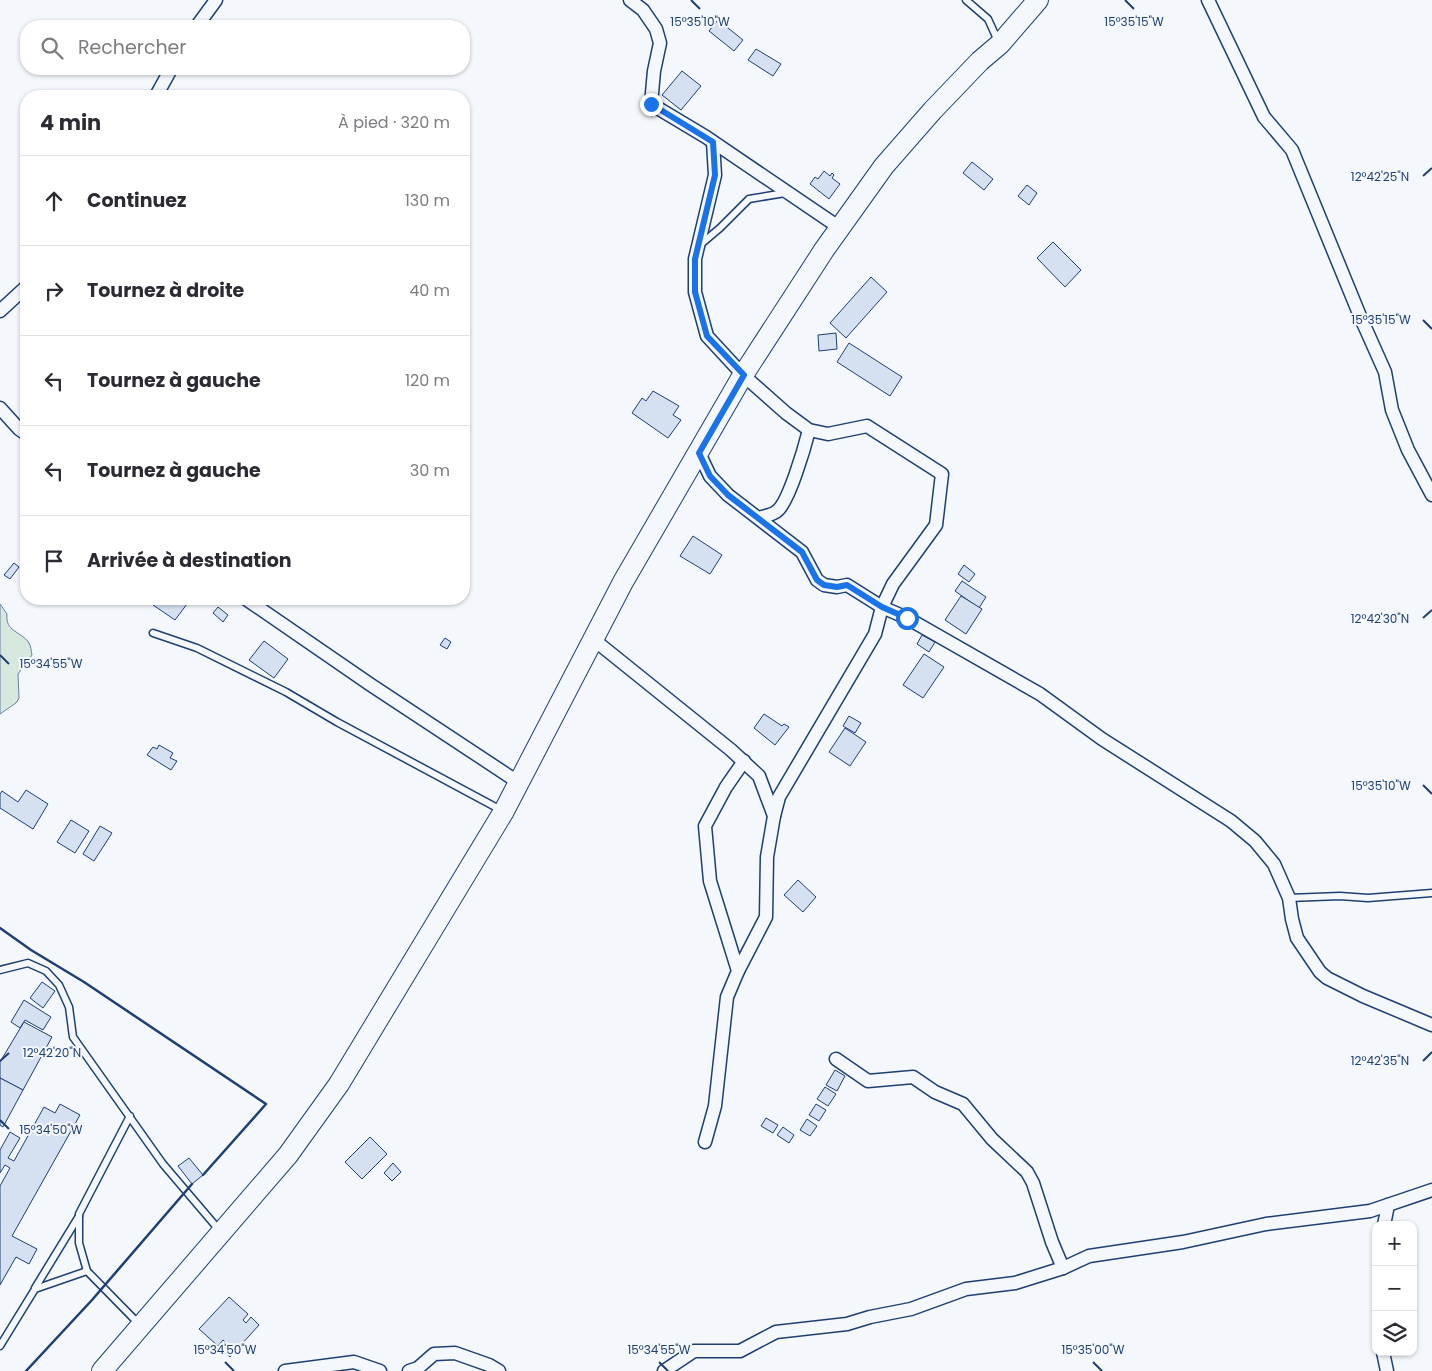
<!DOCTYPE html>
<html lang="fr">
<head>
<meta charset="utf-8">
<style>
	body { margin:0; font-family:Poppins,sans-serif; background:#f2f2f3; color:#2b2b33 }
	.controls { position:absolute; right:15px; bottom:15px; display:grid; overflow:hidden; border-radius:10px; box-shadow:0 1px 4px #0004 }
	.controls button { width:45px; height:45px; display:grid; place-items:center; padding:0; border:0; border-bottom:1px solid #e1e1e2; background:#fff; color:#2b2b33; font:25px sans-serif }
	.stop { position:absolute; width:15px; height:15px; margin:-11px; border:4px solid #1a73e8; border-radius:50%; background:#fff }
	.stop.end { background:#1a73e8; border-color:#fff; box-shadow:0 1px 5px #0008 }
	.list { margin:0; padding:0; list-style:none }
	h2 { display:flex; justify-content:space-between; align-items:center; height:65px; margin:0; padding:0 20px; font-size:21px }
	h2 small { font-size:16px; font-weight:400; color:#7c7c81 }
	.list li { display:grid; grid-template-columns:32px 1fr auto; gap:15px; align-items:center; box-sizing:border-box; height:90px; padding:0 20px; border-top:1px solid #e1e1e2 }
	.list b { display:block; font-size:19px; white-space:nowrap }
	.list em { font-size:16px; font-style:normal; color:#7c7c81 }
	.icon { flex:none; width:28px; height:28px; fill:none; stroke:currentColor; stroke-width:2; stroke-linecap:round; stroke-linejoin:round }
	.map { position:relative; flex:none; width:1432px; height:1371px; overflow:hidden }
	.search { position:absolute; background:#fff; box-shadow:0 1px 4px #0004; left:20px; top:20px; width:450px; height:55px; display:flex; align-items:center; gap:12px; box-sizing:border-box; padding:0 18px; border-radius:20px; color:#7c7c81; font-size:19px }
	.panel { position:absolute; background:#fff; box-shadow:0 1px 4px #0004; left:20px; top:90px; width:450px; height:515px; border-radius:20px }
	.map>svg:first-child { display:block }
</style>
</head>
<body>
<div class="map">
<svg width="1432" height="1371" viewBox="0 0 1432 1371">
	<rect width="100%" height="100%" fill="#f4f7fb"/>
	<path fill="#d7e8df" stroke="#687fa3" d="M0,604L7,614C5,632 21,631 29,643C31,646 31,651 32,655L18,674L19,698L16,703L0,714Z"/>
	<g fill="#d5e0f0" stroke="#1d3f73">
		<path d="M718,20L743,40L734,51L709,31Z"/>
		<path d="M756,49L781,64L773,76L748,60Z"/>
		<path d="M682,71L701,86L681,110L662,95Z"/>
		<path d="M972,162L993,179L984,190L963,173Z"/>
		<path d="M824,171L830,176L832,173L834,175L832,178L840,184L829,199L810,184L815,177L818,179Z"/>
		<path d="M1027,185L1037,193L1029,205L1018,196Z"/>
		<path d="M1053,242L1081,270L1065,287L1037,258Z"/>
		<path d="M871,277L887,292L846,338L830,323Z"/>
		<path d="M836,333L837,349L819,351L818,335Z"/>
		<path d="M849,343L902,377L890,396L837,362Z"/>
		<path d="M653,391L679,406L673,415L681,420L668,438L632,413L642,398L646,401Z"/>
		<path d="M693,536L722,555L710,574L680,556Z"/>
		<path d="M14,563L19,567L10,579L4,575Z"/>
		<path d="M964,565L975,574L969,582L958,574Z"/>
		<path d="M962,581L986,597L979,608L955,591Z"/>
		<path d="M961,596L982,609L966,634L945,620Z"/>
		<path d="M158,599H189L190,600L175,620L153,605Z"/>
		<path d="M218,607L228,615L223,622L213,613Z"/>
		<path d="M922,635L935,642L929,652L917,644Z"/>
		<path d="M445,638L451,642L447,649L440,645Z"/>
		<path d="M264,641L288,659L274,678L249,660Z"/>
		<path d="M924,654L944,667L923,698L903,685Z"/>
		<path d="M764,714L782,726L784,724L789,727L775,745L754,728Z"/>
		<path d="M849,716L861,723L855,733L843,726Z"/>
		<path d="M845,728L866,742L850,766L829,752Z"/>
		<path d="M159,745L173,753L170,758L177,761L171,770L147,755L153,747L157,749Z"/>
		<path d="M26,790L48,804L33,829L0,808V794L2,791L18,802Z"/>
		<path d="M71,820L89,831L75,853L57,842Z"/>
		<path d="M100,826L112,833L94,861L83,854Z"/>
		<path d="M798,880L816,897L803,912L784,895Z"/>
		<path d="M42,982L55,991L43,1008L30,998Z"/>
		<path d="M24,1000L51,1017L43,1030L25,1020L20,1028L11,1022Z"/>
		<path d="M24,1022L52,1037L23,1090L0,1078V1062Z"/>
		<path d="M835,1070L845,1076L837,1091L826,1085Z"/>
		<path d="M0,1078L23,1090L3,1127L0,1125Z"/>
		<path d="M825,1087L836,1094L828,1106L817,1099Z"/>
		<path d="M60,1104L80,1115L12,1236L37,1249L29,1264L16,1257L0,1285V1186L10,1168L5,1165L0,1173V1150L10,1132L20,1138L8,1158L14,1161L44,1107L55,1113Z"/>
		<path d="M816,1104L826,1110L819,1121L809,1115Z"/>
		<path d="M766,1118L778,1125L773,1133L761,1126Z"/>
		<path d="M807,1119L817,1126L810,1136L800,1130Z"/>
		<path d="M783,1127L794,1135L789,1143L777,1135Z"/>
		<path d="M370,1137L387,1154L362,1179L345,1162Z"/>
		<path d="M189,1158L203,1175L192,1184L178,1166Z"/>
		<path d="M393,1163L401,1172L392,1181L384,1173Z"/>
		<path d="M229,1297L248,1314L243,1320L246,1323L251,1317L259,1325L230,1357L221,1349L226,1343L223,1340L218,1346L199,1329Z"/>
	</g>
	<g fill="none" stroke-linecap="round" stroke-linejoin="round">
		<g stroke="#1d3f73" stroke-width="9">
			<g id="service">
				<path d="M966,0L988,19L998,41"/>
				<path d="M701,244L720,228L749,199L785,193"/>
				<path d="M153,633L197,648L286,692L337,722L501,810"/>
				<path d="M1289,898L1340,896L1368,898L1432,893"/>
				<path d="M0,970L28,963L46,971L59,985L69,1007L73,1037L163,1164L220,1231"/>
				<path d="M130,1116L79,1214V1243L87,1271L138,1323"/>
				<path d="M35,1288L79,1216"/>
				<path d="M0,1346L35,1289L87,1271"/>
			</g>
		</g>
		<g stroke="#1d3f73" stroke-width="15">
			<g id="minor">
				<path d="M630,0L643,10L656,29L660,43L654,71L651,104L706,137L840,228"/>
				<path d="M1208,0L1264,117L1292,150L1360,316L1385,372L1392,410L1408,450L1432,495"/>
				<path d="M197,26L216,0"/>
				<path d="M156,96L171,69"/>
				<path d="M713,142L715,175L695,259V292L707,336L743,375L786,413L809,430L828,434L867,426L942,474L936,525L893,584L882,607L875,634L779,797L774,816"/>
				<path d="M0,311L26,287"/>
				<path d="M0,408L19,429L26,434"/>
				<path d="M699,453L710,476L728,495L802,552L817,580L824,585L837,587L847,585L882,607L907,618L1040,694L1102,739L1231,821L1255,841L1274,864L1289,898L1292,919L1297,938L1320,972L1327,978L1363,996L1432,1025"/>
				<path d="M759,518C764,516 773,515 777,511C789,502 805,446 809,430"/>
				<path d="M246,599L371,685L518,782"/>
				<path d="M593,639L731,750L759,776L774,816L767,857L766,917L738,971"/>
				<path d="M836,1059L868,1081L913,1077L935,1092L963,1104L992,1139L1027,1172L1033,1183L1052,1242L1063,1268"/>
				<path d="M705,1142L715,1106L727,997L738,971L710,881L705,826L726,787L744,761"/>
				<path d="M1384,1225L1388,1205"/>
				<path d="M1383,1352L1387,1371"/>
				<path d="M285,1371L354,1362L380,1371"/>
				<path d="M409,1371L418,1368L434,1354L455,1353L489,1365L499,1371"/>
				<path d="M664,1371L694,1351H740L776,1332L847,1324L870,1317L911,1309L966,1289L1015,1283L1063,1268L1089,1256L1183,1242L1266,1224L1370,1211L1432,1190"/>
			</g>
		</g>
		<g stroke="#1d3f73" stroke-width="22">
			<path id="primary" d="M102,1371L288,1155L339,1084L504,811L623,582L743,375L824,250L884,166L933,110L980,61L1000,44L1038,0"/>
		</g>
		<use href="#service" stroke="#f4f7fb" stroke-width="6"/>
		<use href="#minor" stroke="#f4f7fb" stroke-width="12"/>
		<use href="#primary" stroke="#f4f7fb" stroke-width="20"/>
		<g stroke="#1d3f73" stroke-width="2.5">
			<path d="M0,928L31,950L84,982L266,1104L203,1175"/>
			<path d="M26,1371L92,1300L192,1184"/>
		</g>
	</g>
	<g fill="none" stroke-linecap="round" stroke-linejoin="round">
		<path stroke="#1a73e8" stroke-width="6" d="M651,104L713,142L715,175L695,259V292L707,336L744,375L699,453L710,476L728,495L802,552L817,580L824,585L837,587L847,585L882,607L907,618"/>
	</g>
	<path fill="none" stroke="#1d3f73" stroke-width="2" d="M691,0L700,9M1125,0L1134,9M1423,176L1432,168M1423,320L1432,329M1423,618L1432,610M0,655L9,664M1423,785L1432,794M0,1061L9,1053M1423,1061L1432,1052M0,1120L9,1129M225,1362L234,1371M659,1362L668,1371M1093,1362L1102,1371"/>
	<g font-size="12" text-anchor="middle" fill="#1d3f73" stroke="#f4f7fb" stroke-width="4" stroke-linejoin="round" paint-order="stroke">
		<text x="700" y="26">15°35'10"W</text>
		<text x="1134" y="26">15°35'15"W</text>
		<text x="1380" y="181">12°42'25"N</text>
		<text x="1381" y="324">15°35'15"W</text>
		<text x="1380" y="623">12°42'30"N</text>
		<text x="51" y="668">15°34'55"W</text>
		<text x="1381" y="790">15°35'10"W</text>
		<text x="52" y="1057">12°42'20"N</text>
		<text x="1380" y="1065">12°42'35"N</text>
		<text x="51" y="1134">15°34'50"W</text>
		<text x="225" y="1354">15°34'50"W</text>
		<text x="659" y="1354">15°34'55"W</text>
		<text x="1093" y="1354">15°35'00"W</text>
	</g>
</svg>
<div class="controls">
<button>+</button>
<button>−</button>
<button><svg class="icon" aria-label="layers" viewBox="0 0 24 24"><path d="M12 4l9 5-9 5-9-5zM3 14l9 5 9-5"/></svg></button>
</div>
<div class="stop" style="left:907px;top:618px"></div>
<div class="stop end" style="left:651px;top:104px"></div>
<div class="search"><svg class="icon" aria-label="search" viewBox="0 0 24 24"><circle cx="10" cy="10" r="6"/><path d="M15 15l6 6"/></svg>Rechercher</div>
<section class="panel">
<h2>4 min<small>À pied · 320 m</small></h2>
<ul class="list">
<li><svg class="icon" aria-label="ahead" viewBox="0 0 24 24"><path d="M12 20V5M6 11l6-6 6 6"/></svg><div><b>Continuez</b></div><em>130 m</em></li>
<li><svg class="icon" aria-label="right" viewBox="0 0 24 24"><path d="M7 20v-9h11M14 6l5 5-5 5"/></svg><div><b>Tournez à droite</b></div><em>40 m</em></li>
<li><svg class="icon" aria-label="left" viewBox="0 0 24 24"><path d="M17 20v-9H6M10 6l-5 5 5 5"/></svg><div><b>Tournez à gauche</b></div><em>120 m</em></li>
<li><svg class="icon" aria-label="left" viewBox="0 0 24 24"><path d="M17 20v-9H6M10 6l-5 5 5 5"/></svg><div><b>Tournez à gauche</b></div><em>30 m</em></li>
<li><svg class="icon" aria-label="arrive" viewBox="0 0 24 24"><path d="M6 21V4h12l-3 4 3 4H6"/></svg><div><b>Arrivée à destination</b></div></li>
</ul>
</section>
</div>
</body>
</html>
